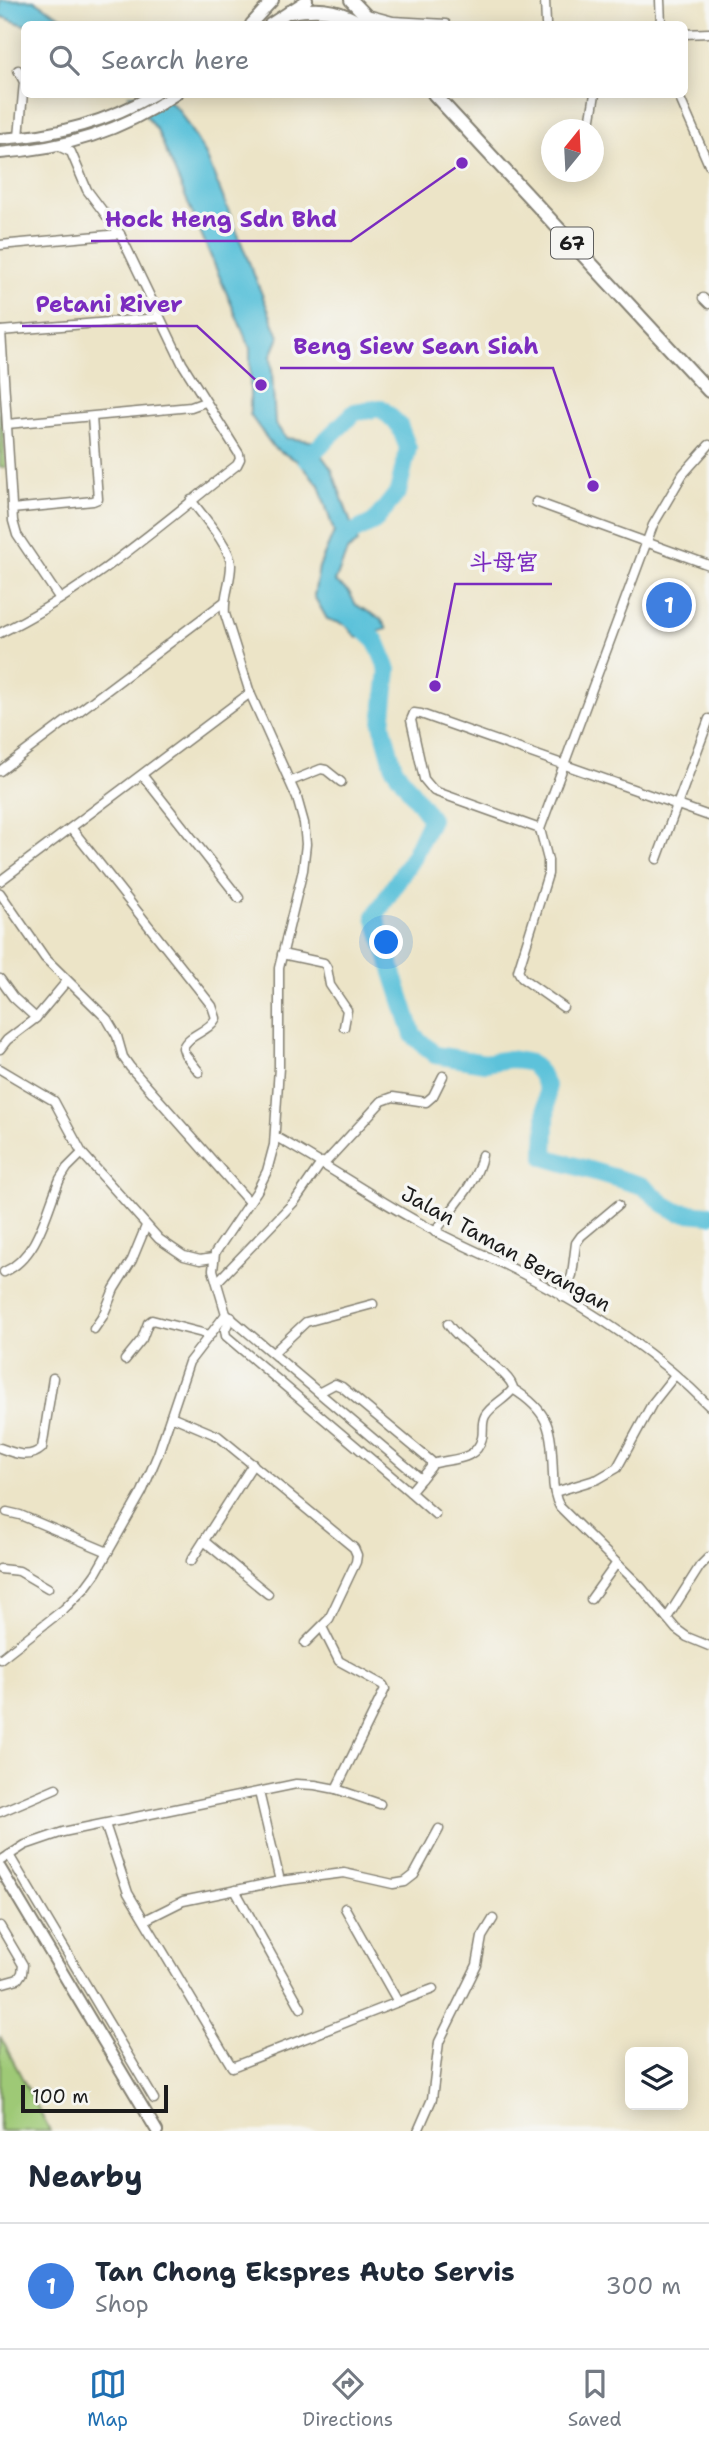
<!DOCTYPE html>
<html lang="en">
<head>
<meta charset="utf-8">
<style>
	body { margin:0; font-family:"Shantell Sans","LXGW WenKai TC",sans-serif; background:#f2f2f3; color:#1f2937 }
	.controls { position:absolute; right:21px; bottom:21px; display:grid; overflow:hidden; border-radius:10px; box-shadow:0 4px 18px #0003 }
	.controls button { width:63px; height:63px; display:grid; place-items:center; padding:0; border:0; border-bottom:2px solid #e0e1e3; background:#fff; color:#1f2937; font:35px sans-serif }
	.compass { position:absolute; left:541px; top:119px; width:63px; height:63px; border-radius:50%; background:#fff; box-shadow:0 4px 18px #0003; rotate:18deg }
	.scale { position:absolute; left:21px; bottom:18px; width:147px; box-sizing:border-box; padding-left:7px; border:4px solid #1c1c1c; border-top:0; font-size:19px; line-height:24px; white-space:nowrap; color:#1c1c1c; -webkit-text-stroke:5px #f6f6f2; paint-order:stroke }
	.you { position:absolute; left:387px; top:943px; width:24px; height:24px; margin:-18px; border:5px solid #fff; border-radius:50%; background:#1a73e8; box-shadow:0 0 0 10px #1a73e833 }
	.badge { display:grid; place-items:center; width:46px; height:46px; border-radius:50%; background:#1f6fb2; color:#fff; font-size:23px; font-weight:700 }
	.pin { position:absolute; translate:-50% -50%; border:4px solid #fff; box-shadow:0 2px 7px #0006 }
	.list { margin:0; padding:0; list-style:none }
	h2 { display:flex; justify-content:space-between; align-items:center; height:91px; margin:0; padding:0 28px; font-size:30px }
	h2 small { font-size:23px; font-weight:400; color:#747a83 }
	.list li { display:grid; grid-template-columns:46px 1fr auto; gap:21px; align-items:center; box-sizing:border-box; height:126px; padding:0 28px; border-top:2px solid #e0e1e3 }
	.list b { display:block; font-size:26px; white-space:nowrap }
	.list p { margin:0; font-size:23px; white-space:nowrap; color:#747a83 }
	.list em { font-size:23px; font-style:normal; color:#747a83 }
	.icon { flex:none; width:38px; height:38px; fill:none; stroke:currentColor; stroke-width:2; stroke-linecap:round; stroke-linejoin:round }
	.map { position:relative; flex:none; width:709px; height:2131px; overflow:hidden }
	.search { position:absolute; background:#fff; box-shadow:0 4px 18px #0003; left:21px; right:21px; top:21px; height:77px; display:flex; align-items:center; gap:18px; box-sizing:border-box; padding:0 24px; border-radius:10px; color:#747a83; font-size:26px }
	.sheet { height:217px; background:#fff }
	nav { display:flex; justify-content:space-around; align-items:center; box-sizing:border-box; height:98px; border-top:2px solid #e0e1e3; background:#fff; font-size:19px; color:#747a83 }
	nav a { display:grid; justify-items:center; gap:4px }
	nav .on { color:#1f6fb2 }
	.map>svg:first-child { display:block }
</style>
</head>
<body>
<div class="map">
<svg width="709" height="2131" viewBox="0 0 709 2131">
	<rect width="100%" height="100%" fill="#f6f6f2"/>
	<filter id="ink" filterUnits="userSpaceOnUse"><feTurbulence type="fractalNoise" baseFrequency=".0143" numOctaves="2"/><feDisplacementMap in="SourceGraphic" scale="14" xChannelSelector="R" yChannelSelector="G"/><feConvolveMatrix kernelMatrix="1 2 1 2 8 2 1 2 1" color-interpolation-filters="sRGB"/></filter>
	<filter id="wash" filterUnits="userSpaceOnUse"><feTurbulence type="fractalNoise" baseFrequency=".00686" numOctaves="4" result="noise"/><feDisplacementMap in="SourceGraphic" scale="28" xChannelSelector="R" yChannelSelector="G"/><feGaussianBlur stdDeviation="1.57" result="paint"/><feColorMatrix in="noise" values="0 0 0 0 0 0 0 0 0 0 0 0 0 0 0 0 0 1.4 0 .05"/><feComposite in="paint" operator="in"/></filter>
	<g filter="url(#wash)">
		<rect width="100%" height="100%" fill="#ece4c7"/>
		<g fill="#9ec976" stroke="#5d7249" stroke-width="2">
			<path d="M0,387L6,467H0Z"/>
			<path d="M0,2036L50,2131H0Z"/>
		</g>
		<g fill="#5dc2da" stroke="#3c6f7b" stroke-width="2">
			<path d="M0,0H34L72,24L24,25L0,16Z"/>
			<path d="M129,95H162L178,109L206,155L279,337L271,356L275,423L286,438L311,441L332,470L358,543L347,551L335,582L349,592L356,605L381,619L387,629L357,638L346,625L327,619L314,596L319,567L334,532L319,485L299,462L274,448L250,415V348L157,130Z"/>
		</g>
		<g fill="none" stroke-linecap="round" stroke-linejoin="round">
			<g stroke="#5dc2da" stroke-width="18">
				<path d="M306,459L355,412L381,408L399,425L408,448L398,492L374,522L343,537"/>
				<path d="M351,618L376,641L388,670L382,724L394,768L431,819L413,857L375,916L413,1035L435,1055L485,1063L510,1059L531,1063L540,1073L547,1088L545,1157L643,1186L664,1204L678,1212L709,1215"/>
			</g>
		</g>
	</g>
	<g filter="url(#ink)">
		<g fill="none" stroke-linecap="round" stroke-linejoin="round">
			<g stroke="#848072" stroke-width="11">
				<g id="street">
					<path d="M545,0L546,24"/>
					<path d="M660,0L661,24"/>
					<path d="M367,14L393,21L446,24"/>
					<path d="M684,34L709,33"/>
					<path d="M18,70L24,82L19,137"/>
					<path d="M678,94L709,165"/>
					<path d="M590,124L595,94"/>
					<path d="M0,245L120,234"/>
					<path d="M703,298L709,304"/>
					<path d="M0,331L159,318"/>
					<path d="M1,331L13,521L17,535L60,599"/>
					<path d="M7,424L191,407L205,402"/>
					<path d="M191,500C202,515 231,547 231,565C231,582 223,597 225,614L250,693L297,798L304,823L306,844L303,870L279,968V1067L274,1145L267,1171L257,1191L215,1253L213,1270L226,1314L421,1479"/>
					<path d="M536,502L709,565"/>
					<path d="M12,509L93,501L98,499L92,417"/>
					<path d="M0,633C87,591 161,524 237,465L240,459L239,454L182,363L120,234L87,190L71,152L58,146"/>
					<path d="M0,771L224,602"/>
					<path d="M143,776L239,898"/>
					<path d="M291,781L321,769L326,770L341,782"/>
					<path d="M72,829L212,1006L216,1018C208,1033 189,1033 183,1048L185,1054L199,1072"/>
					<path d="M540,829L434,791L424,779L411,720L414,713L421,714L709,816"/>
					<path d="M657,859L709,719"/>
					<path d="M0,881L250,693"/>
					<path d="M0,893L45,958L107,1019L117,1036L123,1057L130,1067L249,1202"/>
					<path d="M282,954L324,963L327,968L330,985L347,1010L344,1027"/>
					<path d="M0,979L13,997L36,1018"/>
					<path d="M563,1007L522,978L518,971L548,874V860L540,829L653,525L683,474L709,445"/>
					<path d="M0,1049L7,1040L36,1018L67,981"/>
					<path d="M0,1069L54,1101L82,1153L159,1239L184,1256L200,1260L213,1258"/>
					<path d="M276,1137C327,1165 375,1199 427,1227C458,1244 491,1257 523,1274C590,1309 656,1352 709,1406"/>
					<path d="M324,1164L382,1101L393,1097L426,1102L433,1096L443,1076"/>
					<path d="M435,1232C452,1208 477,1184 482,1155"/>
					<path d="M4,1272C39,1256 46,1211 60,1179L67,1168L82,1153"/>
					<path d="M217,1282L295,1201L322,1162"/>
					<path d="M563,1297L572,1275L576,1243L581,1236L618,1205"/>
					<path d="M231,1317L225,1330L226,1336L410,1492L431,1467V1461L342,1387L335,1384L320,1392"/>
					<path d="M94,1329L103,1316L114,1289L132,1260L146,1226"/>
					<path d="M273,1353L306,1322L373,1304"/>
					<path d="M125,1360L142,1339L148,1323L152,1320L210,1335"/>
					<path d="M513,1389C552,1413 551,1431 553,1474C553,1486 554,1497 560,1507L641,1587L676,1629L687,1637L709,1646"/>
					<path d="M171,1416L218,1436L354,1548L357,1555L356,1562L329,1619L305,1643"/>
					<path d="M0,1448C14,1453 29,1460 42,1448L53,1378"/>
					<path d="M432,1464C451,1458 476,1462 482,1438C484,1430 481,1424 485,1416C491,1405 505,1400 513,1389C513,1373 460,1344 448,1324"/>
					<path d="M410,1492L435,1514"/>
					<path d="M555,1492L598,1479L617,1468L652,1404L675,1375"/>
					<path d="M7,1512L20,1515L108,1552"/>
					<path d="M204,1541L268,1594"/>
					<path d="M191,1561L253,1464"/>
					<path d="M0,1569L19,1571L48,1588"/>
					<path d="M591,1599L616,1564"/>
					<path d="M667,1618L700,1566L709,1557"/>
					<path d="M0,1659L64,1609L85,1588L96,1573L142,1492L158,1454L189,1362L226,1314"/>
					<path d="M336,1789L380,1804"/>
					<path d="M259,1792L280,1881"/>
					<path d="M0,1812L56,1788"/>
					<path d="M105,1824L128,1893L232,2067L398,2002L345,1908"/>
					<path d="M9,1855L154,2099"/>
					<path d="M0,1861L25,1845L63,1832L296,1784L315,1785L336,1789L385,1689L383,1685L339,1661L322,1627"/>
					<path d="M235,1890L301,2008"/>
					<path d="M145,1920L183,1901L280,1881L344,1873L393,1884L405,1882L414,1875L439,1829"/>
					<path d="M0,1926L23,1965L22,1973L18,1979L0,1984"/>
					<path d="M398,2002L433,1989"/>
					<path d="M418,2131L432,2099L439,2042L477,1965L482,1937L493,1919"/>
				</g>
			</g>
			<g stroke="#848072" stroke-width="14">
				<g id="secondary">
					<path d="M251,24L273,0"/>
					<path d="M270,24L307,0"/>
					<path d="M0,139C55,136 107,122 155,94"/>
					<path d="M0,153C66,148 120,132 176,94"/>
					<path d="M0,1868L157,2131"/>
				</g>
			</g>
			<g stroke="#848072" stroke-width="16">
				<g id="primary">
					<path d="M351,0L374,24"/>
					<path d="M290,12C315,8 334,8 356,21"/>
					<path d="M434,94L709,391"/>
				</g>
			</g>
			<use href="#street" stroke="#fff" stroke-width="8"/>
			<use href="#secondary" stroke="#fff" stroke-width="10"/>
			<use href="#primary" stroke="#fff" stroke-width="12"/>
		</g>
	</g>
	<g text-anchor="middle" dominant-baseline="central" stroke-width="7" stroke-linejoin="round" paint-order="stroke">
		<rect fill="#f6f6f2" stroke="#5d5d5c" stroke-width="2" x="551" y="227.5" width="42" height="31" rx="5"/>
		<g font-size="19" font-weight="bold" fill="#1c1c1c">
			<text x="572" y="243">67</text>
		</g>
		<g font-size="21" fill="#1c1c1c" stroke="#f6f6f2">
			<text transform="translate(506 1249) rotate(29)">Jalan Taman Berangan</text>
		</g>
	</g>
	<path fill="none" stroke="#7b2cbf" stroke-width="2.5" d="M462 163L351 241H91M261 385L197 326H22M593 486L553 368H280M435 686L455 584H552"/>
	<g fill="#7b2cbf" stroke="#f6f6f2" stroke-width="2.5">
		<circle cx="462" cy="163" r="7"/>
		<circle cx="261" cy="385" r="7"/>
		<circle cx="593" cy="486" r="7"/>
		<circle cx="435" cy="686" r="7"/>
	</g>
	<g font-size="23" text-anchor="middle" font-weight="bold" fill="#7b2cbf" stroke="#f6f6f2" stroke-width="7" stroke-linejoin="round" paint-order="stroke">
		<text x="221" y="227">Hock Heng Sdn Bhd</text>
		<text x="109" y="312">Petani River</text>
		<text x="416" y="354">Beng Siew Sean Siah</text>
		<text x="504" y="570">斗母宫</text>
	</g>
</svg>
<div class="controls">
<button><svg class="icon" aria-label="layers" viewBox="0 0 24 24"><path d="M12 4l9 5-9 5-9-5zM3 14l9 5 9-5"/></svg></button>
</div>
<svg class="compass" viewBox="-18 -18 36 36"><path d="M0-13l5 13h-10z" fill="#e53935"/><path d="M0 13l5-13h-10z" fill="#747a83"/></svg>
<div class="scale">100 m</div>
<div class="you"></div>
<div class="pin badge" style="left:669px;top:605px;background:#3f7fe0">1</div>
<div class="search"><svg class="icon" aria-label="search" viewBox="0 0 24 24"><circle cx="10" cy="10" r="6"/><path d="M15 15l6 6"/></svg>Search here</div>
</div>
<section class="sheet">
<h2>Nearby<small></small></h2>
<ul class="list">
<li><span class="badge" style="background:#3f7fe0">1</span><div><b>Tan Chong Ekspres Auto Servis</b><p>Shop</p></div><em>300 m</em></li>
</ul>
</section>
<nav>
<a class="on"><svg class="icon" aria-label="map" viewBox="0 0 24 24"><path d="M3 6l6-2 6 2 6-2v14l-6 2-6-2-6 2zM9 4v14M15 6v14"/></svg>Map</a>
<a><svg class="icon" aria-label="directions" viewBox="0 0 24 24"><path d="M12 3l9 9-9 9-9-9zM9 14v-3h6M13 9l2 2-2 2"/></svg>Directions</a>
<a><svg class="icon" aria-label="saved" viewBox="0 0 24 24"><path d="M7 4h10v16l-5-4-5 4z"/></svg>Saved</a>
</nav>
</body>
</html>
